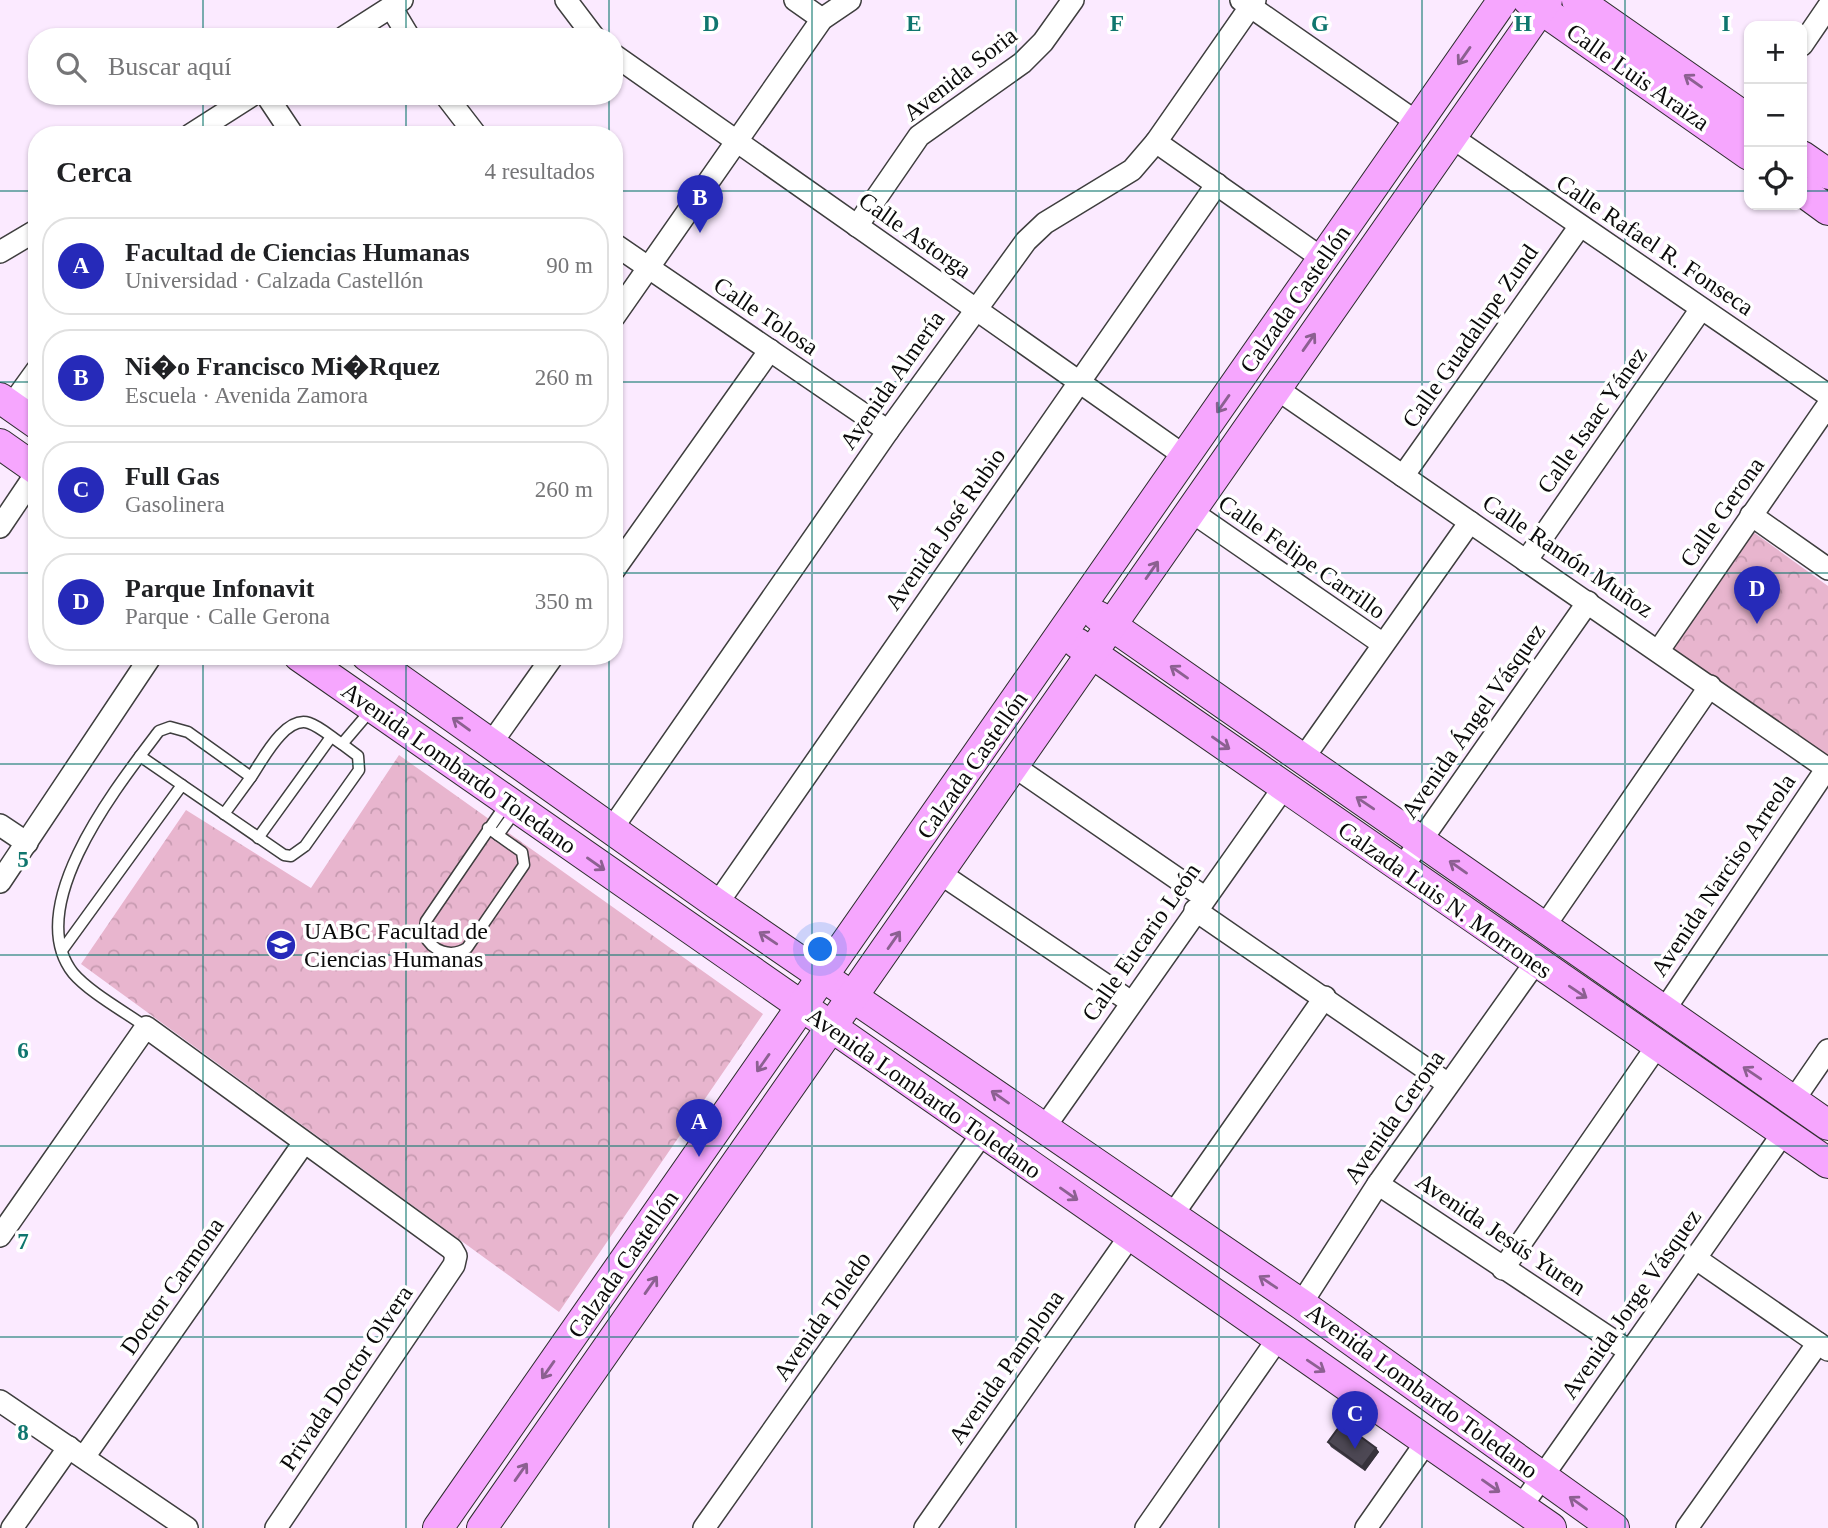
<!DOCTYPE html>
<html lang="es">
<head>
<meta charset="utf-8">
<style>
	body { margin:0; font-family:Georgia,serif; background:#f6f6f6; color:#202124 }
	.controls { position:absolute; right:21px; top:21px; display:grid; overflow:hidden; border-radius:14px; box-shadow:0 2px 5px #0004 }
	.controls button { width:63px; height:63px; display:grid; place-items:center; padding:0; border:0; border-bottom:2px solid #e0e0e0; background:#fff; color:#202124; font:35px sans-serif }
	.you { position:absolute; left:821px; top:950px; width:24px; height:24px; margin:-18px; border:5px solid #fff; border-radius:50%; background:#1a73e8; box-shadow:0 0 0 10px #1a73e833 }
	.badge { display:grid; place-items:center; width:46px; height:46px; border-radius:50%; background:#262ab9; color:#fff; font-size:23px; font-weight:700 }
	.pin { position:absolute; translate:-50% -58px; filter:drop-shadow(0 2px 4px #0008) }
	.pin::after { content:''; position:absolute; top:37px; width:24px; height:21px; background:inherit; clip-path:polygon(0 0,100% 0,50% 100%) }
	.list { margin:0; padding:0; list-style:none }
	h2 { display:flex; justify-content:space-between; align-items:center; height:91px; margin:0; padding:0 28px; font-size:30px }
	h2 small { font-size:23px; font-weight:400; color:#757577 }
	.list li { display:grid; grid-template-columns:46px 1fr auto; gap:21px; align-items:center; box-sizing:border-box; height:98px; margin:0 14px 14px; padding:0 14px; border:2px solid #e0e0e0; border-radius:28px }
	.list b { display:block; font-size:26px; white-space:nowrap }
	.list p { margin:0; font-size:23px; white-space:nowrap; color:#757577 }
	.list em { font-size:23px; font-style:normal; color:#757577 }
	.icon { flex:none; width:38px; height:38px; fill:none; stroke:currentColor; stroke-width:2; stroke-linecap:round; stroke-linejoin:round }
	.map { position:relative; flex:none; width:1828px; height:1528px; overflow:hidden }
	.search { position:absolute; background:#fff; box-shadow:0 2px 5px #0004; left:28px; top:28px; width:595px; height:77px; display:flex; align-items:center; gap:18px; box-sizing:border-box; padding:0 24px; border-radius:28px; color:#757577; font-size:26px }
	.panel { position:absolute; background:#fff; box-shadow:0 2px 5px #0004; left:28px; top:126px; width:595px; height:539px; border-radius:28px }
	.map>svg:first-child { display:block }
</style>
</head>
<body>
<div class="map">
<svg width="1828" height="1528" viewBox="0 0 1828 1528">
	<defs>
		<pattern id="park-crowns" width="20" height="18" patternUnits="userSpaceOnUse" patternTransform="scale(1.75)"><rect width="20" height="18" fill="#e8b5ce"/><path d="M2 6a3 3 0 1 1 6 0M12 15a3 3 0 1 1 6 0" fill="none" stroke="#c69ab0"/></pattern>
	</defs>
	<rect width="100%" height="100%" fill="#fbeaff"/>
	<g fill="url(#park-crowns)">
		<path d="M1749,529L1828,586V766L1665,654Z"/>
		<path d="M399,755L763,1014L559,1312L81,964L186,810L311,888Z"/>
	</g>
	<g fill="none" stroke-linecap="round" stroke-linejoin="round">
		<g stroke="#3e3e3e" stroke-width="13">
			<g id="lane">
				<path d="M140,756L182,785"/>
				<path d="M224,814L251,777"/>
				<path d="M488,828L522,852L524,865L467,948C451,958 432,952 424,934L426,921L506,804"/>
				<path d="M498,835L517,809"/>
				<path d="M258,838L331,737"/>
				<path d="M63,949L182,785L284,855L291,856L305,846L359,770L358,756L342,744"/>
				<path d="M146,1027C125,1012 89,992 73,973C21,906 119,784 159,731L170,727L188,732L251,777C262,761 285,715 309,723C321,727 332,738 342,744L371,710"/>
			</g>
		</g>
		<g stroke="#3e3e3e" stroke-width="24">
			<g id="street">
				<path d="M566,0L594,37"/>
				<path d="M795,0L822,19"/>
				<path d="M1241,0L1418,123"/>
				<path d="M391,7L409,37"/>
				<path d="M344,37L402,0"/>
				<path d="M1802,45L1828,7"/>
				<path d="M614,55L1186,457"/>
				<path d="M267,96L293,135"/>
				<path d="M446,96L476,135"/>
				<path d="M190,135L251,96"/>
				<path d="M1453,138L1828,395"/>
				<path d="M1156,142L1323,259"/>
				<path d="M857,226L919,136L1022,63L1043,42L1073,0"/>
				<path d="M614,244L888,431"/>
				<path d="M0,252L37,230"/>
				<path d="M614,317L822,19L850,0"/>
				<path d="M1277,389L1828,769"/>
				<path d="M11,406L37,370"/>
				<path d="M1403,476L1580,226"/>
				<path d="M1192,512L1383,644"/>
				<path d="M1751,515L1828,569"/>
				<path d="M0,527L37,472"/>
				<path d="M1526,561L1701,309"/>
				<path d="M614,570L770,350"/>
				<path d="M1659,650L1828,405"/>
				<path d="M490,745L553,656"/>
				<path d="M1302,760L1470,522"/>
				<path d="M1015,767L1204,897"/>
				<path d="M0,825L27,843"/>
				<path d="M611,830L888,431L1026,241L1045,223L1132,170L1156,142L1255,0"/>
				<path d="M1401,869L1588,602"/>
				<path d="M941,874L1131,1002"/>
				<path d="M0,882L151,656"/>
				<path d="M717,904L1217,184"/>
				<path d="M1195,910L1448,1084"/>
				<path d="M1544,927L1710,686"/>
				<path d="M1663,1012L1827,768"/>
				<path d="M1793,1101L1828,1050"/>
				<path d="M1044,1128L1284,787"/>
				<path d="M1378,1184L1629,1351"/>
				<path d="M1171,1217L1325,997"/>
				<path d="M0,1236L146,1027L452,1249L456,1256L454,1265L276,1528"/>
				<path d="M1695,1258L1828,1350"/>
				<path d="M1503,1269L1657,1046"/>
				<path d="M1301,1304L1378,1184L1535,963"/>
				<path d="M0,1401L187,1528"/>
				<path d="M84,1457L303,1144"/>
				<path d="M1521,1507L1784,1132"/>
				<path d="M12,1528L69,1447"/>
				<path d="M704,1528L982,1134"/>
				<path d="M925,1528L1130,1236"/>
				<path d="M1146,1528L1277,1340"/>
				<path d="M1366,1528L1427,1441"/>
				<path d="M1687,1528L1818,1343"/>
			</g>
		</g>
		<g stroke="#2d2d2d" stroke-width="32">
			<g id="secondary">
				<path d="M1528,0L1749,155"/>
				<path d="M1577,0L1749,120"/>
				<path d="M1802,156L1828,174"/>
				<path d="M1802,191L1828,210"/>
				<path d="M0,398L37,424"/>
				<path d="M0,444L37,470"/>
				<path d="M1098,616L1828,1125"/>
				<path d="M1077,643L1828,1163"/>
				<path d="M299,656L1551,1528"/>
				<path d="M367,656L717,904L1301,1304L1614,1528"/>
				<path d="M438,1528L1503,0"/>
				<path d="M482,1528L1547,0"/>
			</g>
		</g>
		<use href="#lane" stroke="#fff" stroke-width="10"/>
		<use href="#street" stroke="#fff" stroke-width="21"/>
		<use href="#secondary" stroke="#f6a6fe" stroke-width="30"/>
	</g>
	<path fill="#423e48" d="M1328,1442L1376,1448L1379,1452L1365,1471L1331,1447Z"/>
	<path fill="#36323b" d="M1376,1448L1379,1452L1365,1471L1362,1467Z"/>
	<path fill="#4d4854" stroke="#36323b" stroke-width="2" d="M1342,1423L1376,1448L1362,1467L1328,1442Z"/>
	<defs><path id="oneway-shaft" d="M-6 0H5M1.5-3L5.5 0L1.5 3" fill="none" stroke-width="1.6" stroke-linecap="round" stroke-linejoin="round" transform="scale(1.75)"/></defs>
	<g stroke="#8c6091">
		<use href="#oneway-shaft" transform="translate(1464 56) rotate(125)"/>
		<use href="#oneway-shaft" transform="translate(1693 81) rotate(-145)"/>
		<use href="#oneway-shaft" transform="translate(1309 342) rotate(-55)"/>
		<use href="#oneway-shaft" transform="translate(1223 404) rotate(125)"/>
		<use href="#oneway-shaft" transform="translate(1152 570) rotate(-55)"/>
		<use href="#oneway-shaft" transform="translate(1179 672) rotate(-145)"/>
		<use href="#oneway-shaft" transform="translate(461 724) rotate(-144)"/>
		<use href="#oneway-shaft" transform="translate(1221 743) rotate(35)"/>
		<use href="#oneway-shaft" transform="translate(1365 803) rotate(-146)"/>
		<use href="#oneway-shaft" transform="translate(596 864) rotate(35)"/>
		<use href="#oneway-shaft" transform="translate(1458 867) rotate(-145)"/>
		<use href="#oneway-shaft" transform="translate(768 938) rotate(-146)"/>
		<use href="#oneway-shaft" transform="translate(894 940) rotate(-55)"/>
		<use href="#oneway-shaft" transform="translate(1578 992) rotate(34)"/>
		<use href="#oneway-shaft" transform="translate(763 1063) rotate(125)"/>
		<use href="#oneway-shaft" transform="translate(1752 1073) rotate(-146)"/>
		<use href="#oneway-shaft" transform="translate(1000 1097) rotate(-145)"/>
		<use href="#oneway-shaft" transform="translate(1069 1194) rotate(35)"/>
		<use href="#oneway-shaft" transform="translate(1268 1282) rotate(-146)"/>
		<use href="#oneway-shaft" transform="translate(651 1285) rotate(-55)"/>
		<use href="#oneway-shaft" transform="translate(1316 1366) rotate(34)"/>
		<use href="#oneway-shaft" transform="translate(548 1370) rotate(125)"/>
		<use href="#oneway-shaft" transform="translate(521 1472) rotate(-55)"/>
		<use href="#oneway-shaft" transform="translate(1491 1486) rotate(35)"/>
		<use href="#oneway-shaft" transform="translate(1578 1503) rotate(-144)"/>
	</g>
	<path fill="none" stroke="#0f766e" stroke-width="2" stroke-opacity="0.55" d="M203,0V37M406,0V37M609,0V37M812,0V1528M1016,0V1528M1219,0V1528M1422,0V1528M1625,0V1528M203,96V135M406,96V135M609,96V135M0,191H37M614,191H1749M1802,191H1828M0,382H37M614,382H1828M0,573H37M614,573H1828M203,656V1528M406,656V1528M609,656V1528M0,764H1828M0,955H1828M0,1146H1828M0,1337H1828"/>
	<defs>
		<g id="school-disc" transform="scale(1.575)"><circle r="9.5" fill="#262ab9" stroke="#fff"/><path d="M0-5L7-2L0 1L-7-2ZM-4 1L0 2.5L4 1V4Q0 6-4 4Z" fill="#fff"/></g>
	</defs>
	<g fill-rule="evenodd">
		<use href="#school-disc" x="281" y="945"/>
	</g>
	<g text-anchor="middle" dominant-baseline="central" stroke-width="7" stroke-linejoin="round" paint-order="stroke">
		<g font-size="24" fill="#0b0b0b" stroke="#fff">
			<text transform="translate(960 74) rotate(-38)">Avenida Soria</text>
			<text transform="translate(1638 77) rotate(35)">Calle Luis Araiza</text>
			<text transform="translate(915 235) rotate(35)">Calle Astorga</text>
			<text transform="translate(1655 245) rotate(34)">Calle Rafael R. Fonseca</text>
			<text transform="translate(1295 299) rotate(-55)">Calzada Castellón</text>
			<text transform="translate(766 316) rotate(34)">Calle Tolosa</text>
			<text transform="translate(1470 336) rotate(-55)">Calle Guadalupe Zund</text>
			<text transform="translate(892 380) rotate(-55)">Avenida Almería</text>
			<text transform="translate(1592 420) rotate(-55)">Calle Isaac Yánez</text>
			<text transform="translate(1722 512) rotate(-55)">Calle Gerona</text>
			<text transform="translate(945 529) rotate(-55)">Avenida José Rubio</text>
			<text transform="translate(1568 556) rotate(34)">Calle Ramón Muñoz</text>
			<text transform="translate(1302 557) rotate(35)">Calle Felipe Carrillo</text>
			<text transform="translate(1473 721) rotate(-55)">Avenida Ángel Vásquez</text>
			<text transform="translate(972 765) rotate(-55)">Calzada Castellón</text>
			<text transform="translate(459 768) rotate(35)">Avenida Lombardo Toledano</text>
			<text transform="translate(1723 875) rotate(-56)">Avenida Narciso Arreola</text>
			<text transform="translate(1445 900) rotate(35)">Calzada Luis N. Morrones</text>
			<text transform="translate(1141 942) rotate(-55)">Calle Eucario León</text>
			<text transform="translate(924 1093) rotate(35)">Avenida Lombardo Toledano</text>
			<text transform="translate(1394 1117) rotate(-55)">Avenida Gerona</text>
			<text transform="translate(1501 1234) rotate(34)">Avenida Jesús Yuren</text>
			<text transform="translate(623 1264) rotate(-55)">Calzada Castellón</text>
			<text transform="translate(172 1286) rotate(-55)">Doctor Carmona</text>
			<text transform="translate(1631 1304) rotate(-55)">Avenida Jorge Vásquez</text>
			<text transform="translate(822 1316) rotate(-55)">Avenida Toledo</text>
			<text transform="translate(1006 1367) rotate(-55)">Avenida Pamplona</text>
			<text transform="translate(346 1378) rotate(-56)">Privada Doctor Olvera</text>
			<text transform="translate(1422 1391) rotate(36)">Avenida Lombardo Toledano</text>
		</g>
		<g font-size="24" fill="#0b0b0b" stroke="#fff" text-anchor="start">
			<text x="304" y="931">UABC Facultad de<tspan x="304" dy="28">Ciencias Humanas</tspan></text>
		</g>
	</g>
	<g font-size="23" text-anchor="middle" font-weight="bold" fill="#0f766e" stroke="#fff" stroke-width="7" stroke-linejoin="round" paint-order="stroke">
		<text x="711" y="31">D</text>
		<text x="914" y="31">E</text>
		<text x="1117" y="31">F</text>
		<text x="1320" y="31">G</text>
		<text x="1523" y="31">H</text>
		<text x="1726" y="31">I</text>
		<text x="23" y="867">5</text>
		<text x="23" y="1058">6</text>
		<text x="23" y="1249">7</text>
		<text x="23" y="1440">8</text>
	</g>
</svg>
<div class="controls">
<button>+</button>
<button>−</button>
<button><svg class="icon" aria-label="locate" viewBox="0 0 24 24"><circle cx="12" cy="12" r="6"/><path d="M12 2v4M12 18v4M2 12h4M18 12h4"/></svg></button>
</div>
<div class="you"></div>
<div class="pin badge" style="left:699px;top:1157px">A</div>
<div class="pin badge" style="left:700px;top:233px">B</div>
<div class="pin badge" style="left:1355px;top:1449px">C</div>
<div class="pin badge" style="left:1757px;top:624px">D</div>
<div class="search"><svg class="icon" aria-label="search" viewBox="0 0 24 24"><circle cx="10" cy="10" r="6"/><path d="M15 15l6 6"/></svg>Buscar aquí</div>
<section class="panel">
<h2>Cerca<small>4 resultados</small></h2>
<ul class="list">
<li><span class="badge">A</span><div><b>Facultad de Ciencias Humanas</b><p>Universidad · Calzada Castellón</p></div><em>90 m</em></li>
<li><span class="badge">B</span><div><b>Ni�o Francisco Mi�Rquez</b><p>Escuela · Avenida Zamora</p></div><em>260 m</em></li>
<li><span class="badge">C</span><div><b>Full Gas</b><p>Gasolinera</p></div><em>260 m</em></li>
<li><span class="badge">D</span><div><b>Parque Infonavit</b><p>Parque · Calle Gerona</p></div><em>350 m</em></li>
</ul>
</section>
</div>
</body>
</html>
